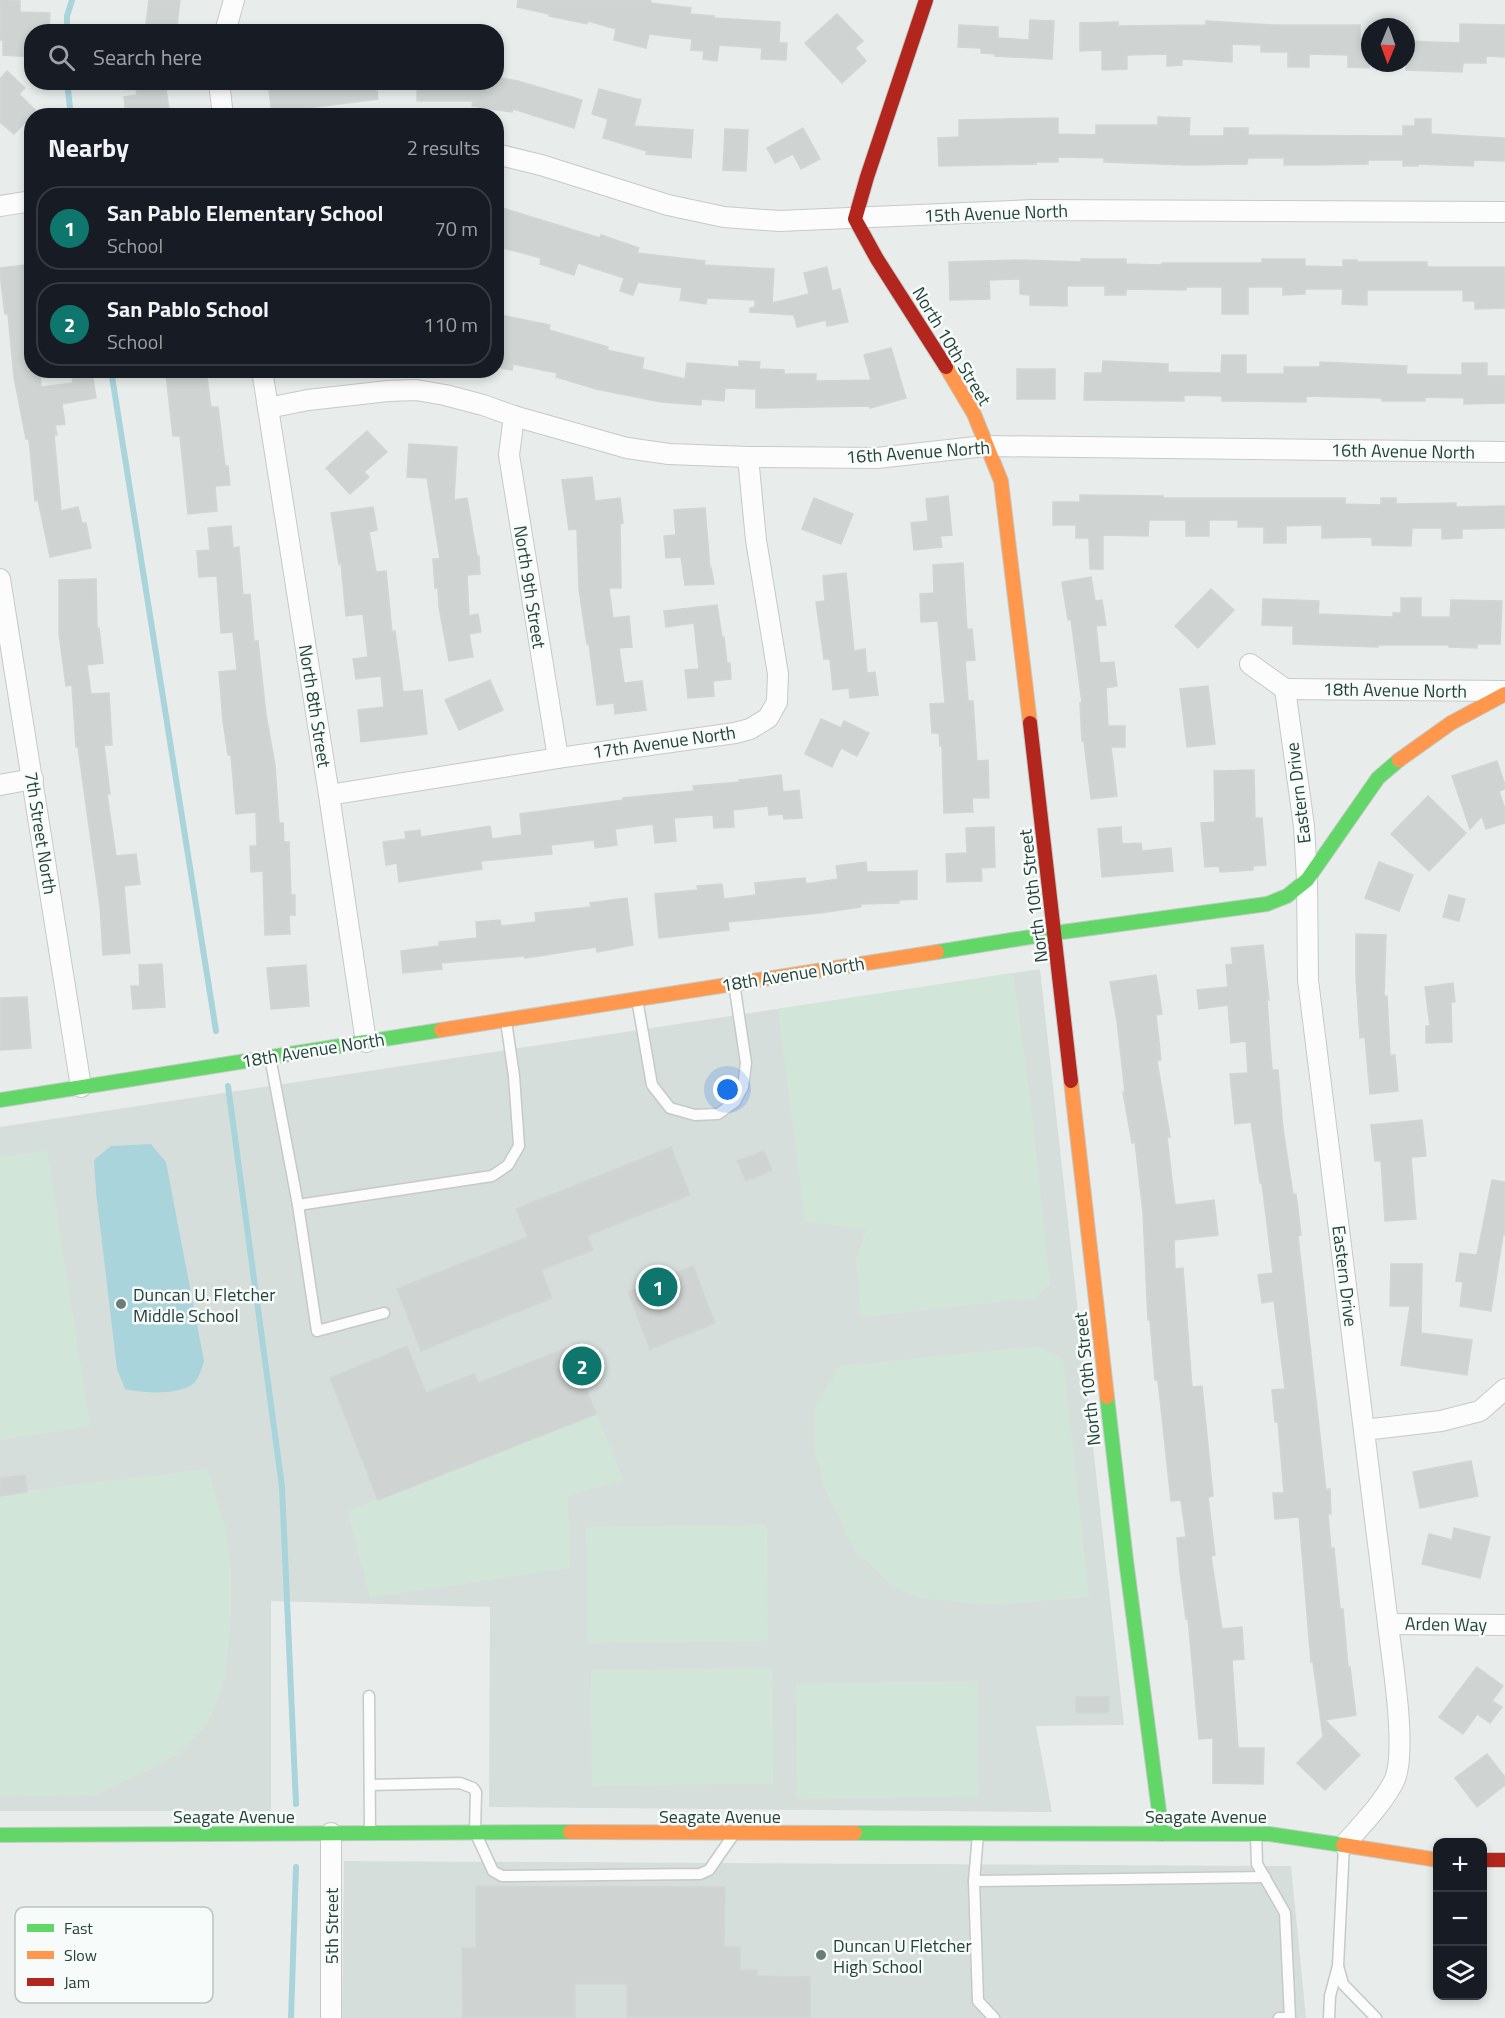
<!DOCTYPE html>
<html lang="en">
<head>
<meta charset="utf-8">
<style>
	body { margin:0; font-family:"Titillium Web",sans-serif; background:#242831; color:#f1f3f6 }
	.controls { position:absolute; right:18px; bottom:18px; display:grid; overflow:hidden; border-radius:12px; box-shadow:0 3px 9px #0003 }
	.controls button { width:54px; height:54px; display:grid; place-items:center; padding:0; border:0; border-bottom:2px solid #363941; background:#171b24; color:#f1f3f6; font:30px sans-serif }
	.compass { position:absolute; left:1361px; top:18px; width:54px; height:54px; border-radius:50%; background:#171b24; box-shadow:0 3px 9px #0003; rotate:181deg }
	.you { position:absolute; left:728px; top:1090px; width:21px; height:21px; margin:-15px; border:4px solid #fff; border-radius:50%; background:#1a73e8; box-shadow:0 0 0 9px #1a73e833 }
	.badge { display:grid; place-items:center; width:39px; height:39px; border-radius:50%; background:#0f766e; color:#fff; font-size:20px; font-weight:700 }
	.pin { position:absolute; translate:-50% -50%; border:3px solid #fff; box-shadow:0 2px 6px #0006 }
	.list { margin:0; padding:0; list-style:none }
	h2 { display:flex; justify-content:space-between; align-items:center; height:78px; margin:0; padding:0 24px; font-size:26px }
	h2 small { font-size:20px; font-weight:400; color:#9ea1a6 }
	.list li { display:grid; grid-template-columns:39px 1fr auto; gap:18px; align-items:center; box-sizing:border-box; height:84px; margin:0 12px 12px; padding:0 12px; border:2px solid #363941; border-radius:24px }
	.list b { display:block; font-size:22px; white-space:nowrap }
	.list p { margin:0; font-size:20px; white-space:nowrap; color:#9ea1a6 }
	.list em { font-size:20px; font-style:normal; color:#9ea1a6 }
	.icon { flex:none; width:33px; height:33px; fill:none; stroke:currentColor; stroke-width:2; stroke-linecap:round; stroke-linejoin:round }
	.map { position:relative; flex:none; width:1505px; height:2018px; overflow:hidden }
	.search { position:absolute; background:#171b24; box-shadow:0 3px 9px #0003; left:24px; top:24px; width:480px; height:66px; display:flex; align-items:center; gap:15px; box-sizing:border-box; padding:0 21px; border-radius:24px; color:#9ea1a6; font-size:22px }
	.panel { position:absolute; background:#171b24; box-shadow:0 3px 9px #0003; left:24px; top:108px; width:480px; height:270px; border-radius:24px }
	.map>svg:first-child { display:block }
</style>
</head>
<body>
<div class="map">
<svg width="1505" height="2018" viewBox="0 0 1505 2018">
	<rect width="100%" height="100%" fill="#e8edeb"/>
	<g fill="#d6dedb">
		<path d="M1040,969L1124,1725L1036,1726L1052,1812L489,1807L490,1607L271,1601V1811H0V1127Z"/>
		<path d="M344,1861L1291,1866L1306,2018H342Z"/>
	</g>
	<g fill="#d1e6d8">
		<path d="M1013,973L1031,1106L1050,1284L1035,1298L861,1317L856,1259L866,1230L805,1221L778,1009Z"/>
		<path d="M47,1150L90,1426L0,1440V1157Z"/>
		<path d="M1038,1346L1063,1358L1089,1597L990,1605L920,1598L891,1585L855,1551L825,1489L814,1445L815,1407L840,1366Z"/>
		<path d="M596,1414L624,1480L568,1496L570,1568L370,1598L348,1511Z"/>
		<path d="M207,1469L225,1527L231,1564V1618L224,1684L208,1723L177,1755L143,1773L95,1795L42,1797L0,1796V1494Z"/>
		<path d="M767,1525L768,1641L587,1643L586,1527Z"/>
		<path d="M772,1668L773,1784L592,1786L591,1670Z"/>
		<path d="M977,1681L978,1797L797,1799L796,1683Z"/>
	</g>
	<path fill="#a9d4db" d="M151,1144L166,1162L204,1361C202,1368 199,1378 194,1383C179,1396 143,1393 125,1389L117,1369L96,1192L94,1160L111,1146Z"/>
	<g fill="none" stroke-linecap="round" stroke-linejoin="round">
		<g stroke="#a9d4db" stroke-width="6">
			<path d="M67,32V16L72,0"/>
			<path d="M67,82L71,116"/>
			<path d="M111,370L216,1031"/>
			<path d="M228,1086L282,1487L296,1804"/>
			<path d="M291,2018L296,1867"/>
		</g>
	</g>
	<g fill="#cfd4d2" stroke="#d1d6d4" stroke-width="1.5">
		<path d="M0,0L20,1V12L50,13L49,32H32V57L3,55V40H0Z"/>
		<path d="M149,0H180L176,32H145Z"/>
		<path d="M518,0H651L650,3L691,8L690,14L714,16V18L780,22L779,43H787L786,60L761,59L762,48L719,45L717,61L703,59L704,51L691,50L692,39L649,34L646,48L614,40L616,29L588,21L587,24L549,16V14L517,7Z"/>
		<path d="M837,14L863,41L855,48L866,61L842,83L805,43Z"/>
		<path d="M1030,20L1054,21L1052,59L995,56V54L981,53V48L958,47L959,25L998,27V38L1029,40Z"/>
		<path d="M1206,21L1274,25H1360V41H1370L1369,68L1348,67V55L1309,54V67H1288V52H1261V45L1232,44V62L1182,59V65L1167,66V54L1127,55V69L1102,70V50L1080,51V23L1118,22V26L1206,25Z"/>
		<path d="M1460,24L1505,25V57L1486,56V63H1463L1462,72L1406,70V41L1460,43Z"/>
		<path d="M7,71L25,88L19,94L36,111L14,134L0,122V79Z"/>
		<path d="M496,77L518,81L582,100L574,128L513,109L512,112L472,106L473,101H417V82H496Z"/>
		<path d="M144,82H165L170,116H126L124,97L137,95L135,84Z"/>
		<path d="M268,82H376L378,99L291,110V112L272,115Z"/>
		<path d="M599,89L641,100L634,126L693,130L691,158L646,154L647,151L603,138L608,119L592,114Z"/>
		<path d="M1158,117L1190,118L1189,136H1224V128H1248V135L1403,136V126H1415V119H1431V134L1505,138V161L1474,160L1473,166L1418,164V166H1403V160H1368V164L1308,165H1284V158H1248L1247,164L1188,165L1104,162V158L1058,157V162H1036V164L939,166L938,138L959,137V120L1058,118V134L1096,135V125H1158Z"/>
		<path d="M803,128L820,159L801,169L793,154L775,163L767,148Z"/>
		<path d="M725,129L748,130L746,171L723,170Z"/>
		<path d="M496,206L600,238L601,235L639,248L637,253L705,261L704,265L774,269L772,303L809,294L804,273L827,267L832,291L840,289L848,322L827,326L826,320L797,327L794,315L750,312V308L755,307V300L707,298L706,304L680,300L682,288L638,282L633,295L620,291L624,278L578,263L574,275L540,264L541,258L496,246Z"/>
		<path d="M1081,259H1126V264L1162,265V263H1262V259H1305V266L1343,267V260H1357V262H1427V267H1505V308L1475,309V301H1463V290H1367V305L1342,304L1343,289H1305V294L1283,295V287H1248V314H1222V287H1186V290L1126,289V295H1105V286H1067V306L1030,305V295L1020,294V279L989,280L990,299L950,300L949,262L1021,260L1081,262Z"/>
		<path d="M32,264V370H40L41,387L73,383L72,377L92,373L96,398L62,404L65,424L55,425L57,435H54L61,511L78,507L82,523H86L91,548L50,557L38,500L35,501L29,439H26L14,377L8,314H5L0,274V268Z"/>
		<path d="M496,314L550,325L549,330L608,347L607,350L644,358L642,369L685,379L687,363L739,367V361L760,362L759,369L784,370V374H816V381L871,380L864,355L891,348L906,398L870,408L869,406L756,408V389L725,388L724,401L701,399V405L661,402L596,389L556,377L557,373L513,364L512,370L496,367Z"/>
		<path d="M1222,355H1246V374H1284V367H1320V362L1407,366L1406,374L1462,375V363H1487V376H1505V403L1464,404V398L1425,397V401H1382V398L1306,396V402L1222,401V396L1184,395V401L1084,400L1085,373H1102L1103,361L1168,364V372L1221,373Z"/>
		<rect x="1017" y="369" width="38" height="30"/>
		<path d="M183,370H206L211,407H218L225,466H228L230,485L215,486L217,511L188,514L180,436H173L166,375L183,373Z"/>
		<path d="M367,431L387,452L364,472L369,477L350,494L326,468Z"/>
		<path d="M409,444L457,447L454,500L467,498L477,556H479L480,574L467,575L469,616L478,614L481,632L469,634L473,657L449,661L439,607L438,588H435L433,559H440L427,478L407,477Z"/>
		<path d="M592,477L595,501L620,498L623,523L620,524L621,588H609L613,618L629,616L632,647L619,648L624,683L642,681L646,710L615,714L614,703L597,705L589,644H587L579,589L577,529L569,530L562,480Z"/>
		<path d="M1080,495L1163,496V498H1345V504L1381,505V498H1396V504L1456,503V507L1505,506V528L1462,529V538L1442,539V528H1412L1411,546L1372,545V537L1322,538V525L1286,526V543H1264V527H1238V520H1209V536H1186V520H1149L1148,536L1103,535V569H1090L1089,538H1076V525H1053V502H1080Z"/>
		<path d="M948,496L952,535L940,536L942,547L914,550L911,523L928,521L926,499Z"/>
		<path d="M814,498L853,514L841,544L802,529Z"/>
		<path d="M373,507L377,530L369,532L376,572L386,571L392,632L395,631L403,692L422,690L427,734L361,742L358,710L384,707L381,676L356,679L353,659L368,657L363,614L346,616L341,563L339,564L331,513Z"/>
		<path d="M705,508L710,569L711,568L714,584L685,585L681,557L666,558L664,536L676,535L674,510Z"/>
		<path d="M231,526L233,548L239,547L243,595L250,594L254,641H258L266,715L275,765L279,823H283L284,842H289L291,895H295V915H289L290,934L265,935L263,871L251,872L250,846H257L256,812L236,814L231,755H228L223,721L219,672L237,670L233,632L221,633L217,576L199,577L197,551L210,550L208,528Z"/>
		<path d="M963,563L967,630L972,629L975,660L965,661L968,701H973L977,761L988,760L989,798H972L973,812L944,813L942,745L940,746L939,733H932L930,704L945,703L938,621L921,622L920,594L934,593L933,565Z"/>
		<path d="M846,573L854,651L865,649L867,673L875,672L878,695L850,698L849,688L833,690L830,659H824L816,602L825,601L823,576Z"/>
		<path d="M1091,577L1095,601L1102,600L1106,625L1096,626L1100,663L1114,662L1117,686L1106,688L1108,726H1125V747H1111L1117,796L1091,799L1084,741H1082L1080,703H1082L1071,620H1068L1062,582Z"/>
		<path d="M96,579L97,628H99L103,663L87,665L91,694L109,693L112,745H104L110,794H107L113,835L116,856L136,854L140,884L124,886L130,953L103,955L100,906L78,747H76L72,685L66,686L59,633V580Z"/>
		<path d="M1211,589L1234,610L1198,648L1175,626Z"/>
		<path d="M1401,598H1421V617H1450L1451,600L1502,601L1500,644H1477V648L1449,647V645H1378V647L1293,644V626L1262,625L1263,599L1319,601L1318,614L1393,617V613H1401Z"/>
		<path d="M717,605L722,637H724L727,663H730L731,679L713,681L714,696L688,698L685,670L699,669L694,623L666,627L664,611Z"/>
		<path d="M490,680L503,710L459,730L445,700Z"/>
		<path d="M1208,686L1215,744L1187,747L1180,689Z"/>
		<path d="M821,719L841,728L844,721L869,733L857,756L841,748L832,767L805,754Z"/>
		<path d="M1497,761L1505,785V789L1499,791L1505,809V823L1486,829L1482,816L1470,829L1452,776Z"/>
		<path d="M1254,770L1255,818H1262L1266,865L1253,866V870L1220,872L1219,866L1205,867L1201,823L1215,822L1214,771Z"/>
		<path d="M781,775L783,792L799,790L802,818L784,819L783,814L769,815L768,806L733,810L734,827L714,828L713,815L674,818L676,841L655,843L653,824L615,829L617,845L595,848L594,840L551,845L552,854L481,861L482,869L399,882L397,863L386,865L383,842L406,839L405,832L420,830L421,837L490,826L492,839L522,835L520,814L623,800V798L694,791L693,786L740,782L739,780Z"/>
		<path d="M1428,796L1466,833L1429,871L1391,834Z"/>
		<path d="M994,827L995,867L981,868L982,881L947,882L946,854L967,853L966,828Z"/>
		<path d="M1121,827L1122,844L1141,843L1142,851L1171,848L1173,871L1102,877L1098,829Z"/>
		<path d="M866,862L867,872L917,871V899L899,900V903L860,904L861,907L820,913L728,922L729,930L659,938L655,894L698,890L697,886L722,884L724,899L756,895L755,883L805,878L806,884L838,879L836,866Z"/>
		<path d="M1379,862L1413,875L1399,911L1365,898Z"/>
		<path d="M1449,895L1465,899L1459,921L1443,917Z"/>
		<path d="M627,898L633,945L597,952L596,947L525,958V956L441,963L442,969L403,973L401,951L439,946V942L477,938L476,922L500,920L501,926L536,922L535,913L591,907L590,903Z"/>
		<path d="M1356,934L1386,935L1384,996H1387L1390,1056L1395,1055L1398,1091L1370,1094L1365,1037L1360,1038L1356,978Z"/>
		<path d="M1263,945L1269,1000H1267L1272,1070H1278L1283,1129L1293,1194H1296L1301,1235L1298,1236L1326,1490L1330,1489L1331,1514H1328L1331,1549L1334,1548L1340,1609H1343L1348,1667H1350L1356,1715L1325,1720L1360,1755L1325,1790L1297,1763L1323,1737L1313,1662H1311L1299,1517L1275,1519L1273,1493H1284L1278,1422H1275L1272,1390L1285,1389L1274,1301L1262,1303L1258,1275L1273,1273L1262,1183H1260L1251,1122L1235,1124L1230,1074L1248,1073L1246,1041L1231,1043L1228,1005L1199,1009L1197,990L1228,987L1226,965L1233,964L1231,948Z"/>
		<path d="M162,964L165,1007L133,1009L131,986H140L139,965Z"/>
		<path d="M306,965L309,1006L271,1009L267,968Z"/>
		<path d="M1156,975L1162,1014L1156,1015L1161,1060L1157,1061L1170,1137H1167L1175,1205L1214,1200L1218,1235L1174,1240L1175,1269L1183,1268L1192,1387L1202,1386L1213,1496L1208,1497L1215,1555L1211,1556L1222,1629L1242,1627L1244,1659L1232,1660L1238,1748H1264L1263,1784L1213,1783V1738L1199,1739L1188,1618L1186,1619L1180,1572L1177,1538L1186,1537L1181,1500L1171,1501L1158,1380H1155L1150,1320H1148L1143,1213L1135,1142L1132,1143L1123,1092H1125L1117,1021L1110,982Z"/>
		<path d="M1453,983L1455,1002H1451L1452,1042L1426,1043V1026H1430L1425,987Z"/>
		<path d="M27,997L31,1048L0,1050V998Z"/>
		<path d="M1422,1120L1426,1156L1411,1157L1416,1219L1385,1221L1381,1161H1375L1371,1125Z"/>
		<path d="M671,1147L690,1195L587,1236L593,1250L541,1270L552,1298L421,1351L397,1289L528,1237L516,1209Z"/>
		<path d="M764,1151L772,1170L746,1181L737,1161Z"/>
		<path d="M1492,1180L1505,1182V1235H1503L1491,1311L1460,1306L1463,1282L1456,1281L1460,1253L1477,1255Z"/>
		<path d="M1391,1264H1422L1421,1333L1472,1340L1467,1375L1401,1365L1410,1306H1390Z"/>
		<path d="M693,1266L715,1323L650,1349L628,1292Z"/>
		<path d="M407,1346L426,1393L474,1374L478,1383L570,1347L596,1414L378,1500L330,1378Z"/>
		<path d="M1471,1461L1478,1496L1420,1508L1413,1472Z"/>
		<path d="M25,1475L27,1492L0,1496V1478Z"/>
		<path d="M1454,1528L1490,1537L1480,1578L1422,1564L1429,1534L1452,1540Z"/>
		<path d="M1477,1667L1503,1686L1492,1701L1502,1707L1490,1723L1477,1714L1463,1734L1439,1717Z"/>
		<path d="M1076,1697H1109L1108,1713H1076Z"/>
		<path d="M1487,1754L1505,1777V1785L1477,1807L1455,1778Z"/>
		<path d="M476,1886L725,1887L724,1947H740V1970H757V1976L810,1977V2018H627V1984H575V2018H463L462,1948H476Z"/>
	</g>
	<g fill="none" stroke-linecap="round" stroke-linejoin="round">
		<g stroke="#c5cac8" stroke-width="13">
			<g id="lane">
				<path d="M637,999L652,1085L670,1108L695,1115L718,1114L735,1102L743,1087L746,1063L734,983"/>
				<path d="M270,1057L298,1205L317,1331L384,1313"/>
				<path d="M298,1205L492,1176L508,1165L519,1146L514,1076L506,1021"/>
				<path d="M369,1696L370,1833"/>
				<path d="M370,1785L460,1783L473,1788L476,1792L475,1832L493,1871L502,1876L700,1874L709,1870L734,1834"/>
				<path d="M978,1834L974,1881L1265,1877"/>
				<path d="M1256,1834L1257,1864L1285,1913L1290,2018H1279"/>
				<path d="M974,1881L978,2001L994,2018"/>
				<path d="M1338,1966L1343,1984L1376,2018"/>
				<path d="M1329,2018L1330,1996L1338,1966L1344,1845"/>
			</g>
		</g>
		<g stroke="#c5cac8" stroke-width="22">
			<g id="street">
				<path d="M225,32L234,0"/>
				<path d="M219,82L223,116"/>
				<path d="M496,154L541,165L668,205L724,217L779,221L1033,210L1505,212"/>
				<path d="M0,206L32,201"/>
				<path d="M262,370L329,795L366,1042"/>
				<path d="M268,408L308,400L388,391L416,390L445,395L483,405L514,416L627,448L669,454L748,457L877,458L985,446L1505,452"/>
				<path d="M514,416L509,455L558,758"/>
				<path d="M0,579L81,1087"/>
				<path d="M1250,664L1285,689"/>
				<path d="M1285,689L1304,826L1307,880L1308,980L1388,1624C1392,1660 1407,1748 1395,1779C1385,1801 1360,1827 1344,1845"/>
				<path d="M1285,689L1505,691"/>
				<path d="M0,785L33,779"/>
				<path d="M329,795L558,758L735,733L750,729L768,718L777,702L778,674L756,540L748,457"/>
				<path d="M1364,1430L1441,1421L1480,1411L1505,1389"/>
				<path d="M1388,1624L1505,1625"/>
				<path d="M331,2018V1833"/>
			</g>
		</g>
		<g stroke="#c3cbc8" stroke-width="16">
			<g id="fast">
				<path d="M937,952L1055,933L1267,904L1287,896L1307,880L1378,778L1399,760"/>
				<path d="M0,1100L441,1030"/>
				<path d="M1107,1397L1126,1560L1162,1834"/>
				<path d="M855,1833L1269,1834L1343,1845"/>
				<path d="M0,1835L570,1832"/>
			</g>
		</g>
		<g stroke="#c3cbc8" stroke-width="16">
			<g id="slow">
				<path d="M946,367L974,414L1001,481L1030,723"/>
				<path d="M1399,760L1451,723L1505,694"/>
				<path d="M441,1030L937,952"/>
				<path d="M1071,1081L1107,1397"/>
				<path d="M570,1832L855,1833"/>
				<path d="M1343,1845L1438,1860"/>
			</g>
		</g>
		<g stroke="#c3cbc8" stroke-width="16">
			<g id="jam">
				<path d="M926,0L867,177L855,219L877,259L946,367"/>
				<path d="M1030,723L1071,1081"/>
				<path d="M1482,1860H1505"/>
			</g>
		</g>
		<use href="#lane" stroke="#fcfcfc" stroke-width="10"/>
		<use href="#street" stroke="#fcfcfc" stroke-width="20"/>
		<use href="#fast" stroke="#63d668" stroke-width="14"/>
		<use href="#slow" stroke="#ff974d" stroke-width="14"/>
		<use href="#jam" stroke="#b3261e" stroke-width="14"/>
	</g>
	<g fill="#697e78" stroke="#f7fbf9" stroke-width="2">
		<circle cx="121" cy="1304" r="6"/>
		<circle cx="821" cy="1955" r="6"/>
	</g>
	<g text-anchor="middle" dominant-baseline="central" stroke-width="5" stroke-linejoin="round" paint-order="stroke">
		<g font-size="18" fill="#24423a" stroke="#f7fbf9">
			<text transform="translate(996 213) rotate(-2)">15th Avenue North</text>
			<text transform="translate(952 346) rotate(59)">North 10th Street</text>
			<text transform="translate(1403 451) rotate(1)">16th Avenue North</text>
			<text transform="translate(918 452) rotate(-4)">16th Avenue North</text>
			<text transform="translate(530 587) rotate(81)">North 9th Street</text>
			<text transform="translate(1395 690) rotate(1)">18th Avenue North</text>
			<text transform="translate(315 706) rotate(81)">North 8th Street</text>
			<text transform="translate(664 742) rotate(-8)">17th Avenue North</text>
			<text transform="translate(1298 793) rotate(-97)">Eastern Drive</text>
			<text transform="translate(41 833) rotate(81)">7th Street North</text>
			<text transform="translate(1033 896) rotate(-97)">North 10th Street</text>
			<text transform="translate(793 974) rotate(-9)">18th Avenue North</text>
			<text transform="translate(313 1050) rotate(-9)">18th Avenue North</text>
			<text transform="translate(1345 1276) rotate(83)">Eastern Drive</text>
			<text transform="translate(1087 1379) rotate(-96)">North 10th Street</text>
			<text transform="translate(1446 1624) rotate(1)">Arden Way</text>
			<text x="234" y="1816">Seagate Avenue</text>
			<text x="720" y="1816">Seagate Avenue</text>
			<text x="1206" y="1816">Seagate Avenue</text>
			<text transform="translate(331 1926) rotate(-90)">5th Street</text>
		</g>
		<g font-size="18" fill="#24423a" stroke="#f7fbf9" text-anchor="start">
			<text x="133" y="1294">Duncan U. Fletcher<tspan x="133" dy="21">Middle School</tspan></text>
			<text x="833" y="1945">Duncan U Fletcher<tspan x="833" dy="21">High School</tspan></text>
		</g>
	</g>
	<rect x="15" y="1907" width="198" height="96" rx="9" fill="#f7fbf9" stroke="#b8c4c0" stroke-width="1.5"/>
	<rect x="27" y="1924" width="27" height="8" fill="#63d668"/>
	<rect x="27" y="1951" width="27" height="8" fill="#ff974d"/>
	<rect x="27" y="1978" width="27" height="8" fill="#b3261e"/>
	<g font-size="16" fill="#24423a">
		<text x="64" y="1934">Fast</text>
		<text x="64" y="1961">Slow</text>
		<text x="64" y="1988">Jam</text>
	</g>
</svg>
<div class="controls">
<button>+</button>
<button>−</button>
<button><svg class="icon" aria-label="layers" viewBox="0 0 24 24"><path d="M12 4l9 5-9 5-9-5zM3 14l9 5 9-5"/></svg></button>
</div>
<svg class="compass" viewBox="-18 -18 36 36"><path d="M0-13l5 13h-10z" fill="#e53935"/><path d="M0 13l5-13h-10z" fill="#9ea1a6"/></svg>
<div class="you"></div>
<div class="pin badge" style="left:658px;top:1287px">1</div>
<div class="pin badge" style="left:582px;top:1366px">2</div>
<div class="search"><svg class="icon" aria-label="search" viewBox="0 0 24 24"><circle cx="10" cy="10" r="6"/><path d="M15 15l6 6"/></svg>Search here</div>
<section class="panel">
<h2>Nearby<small>2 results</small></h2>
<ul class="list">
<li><span class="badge">1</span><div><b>San Pablo Elementary School</b><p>School</p></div><em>70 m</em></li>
<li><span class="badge">2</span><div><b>San Pablo School</b><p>School</p></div><em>110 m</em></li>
</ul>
</section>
</div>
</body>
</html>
